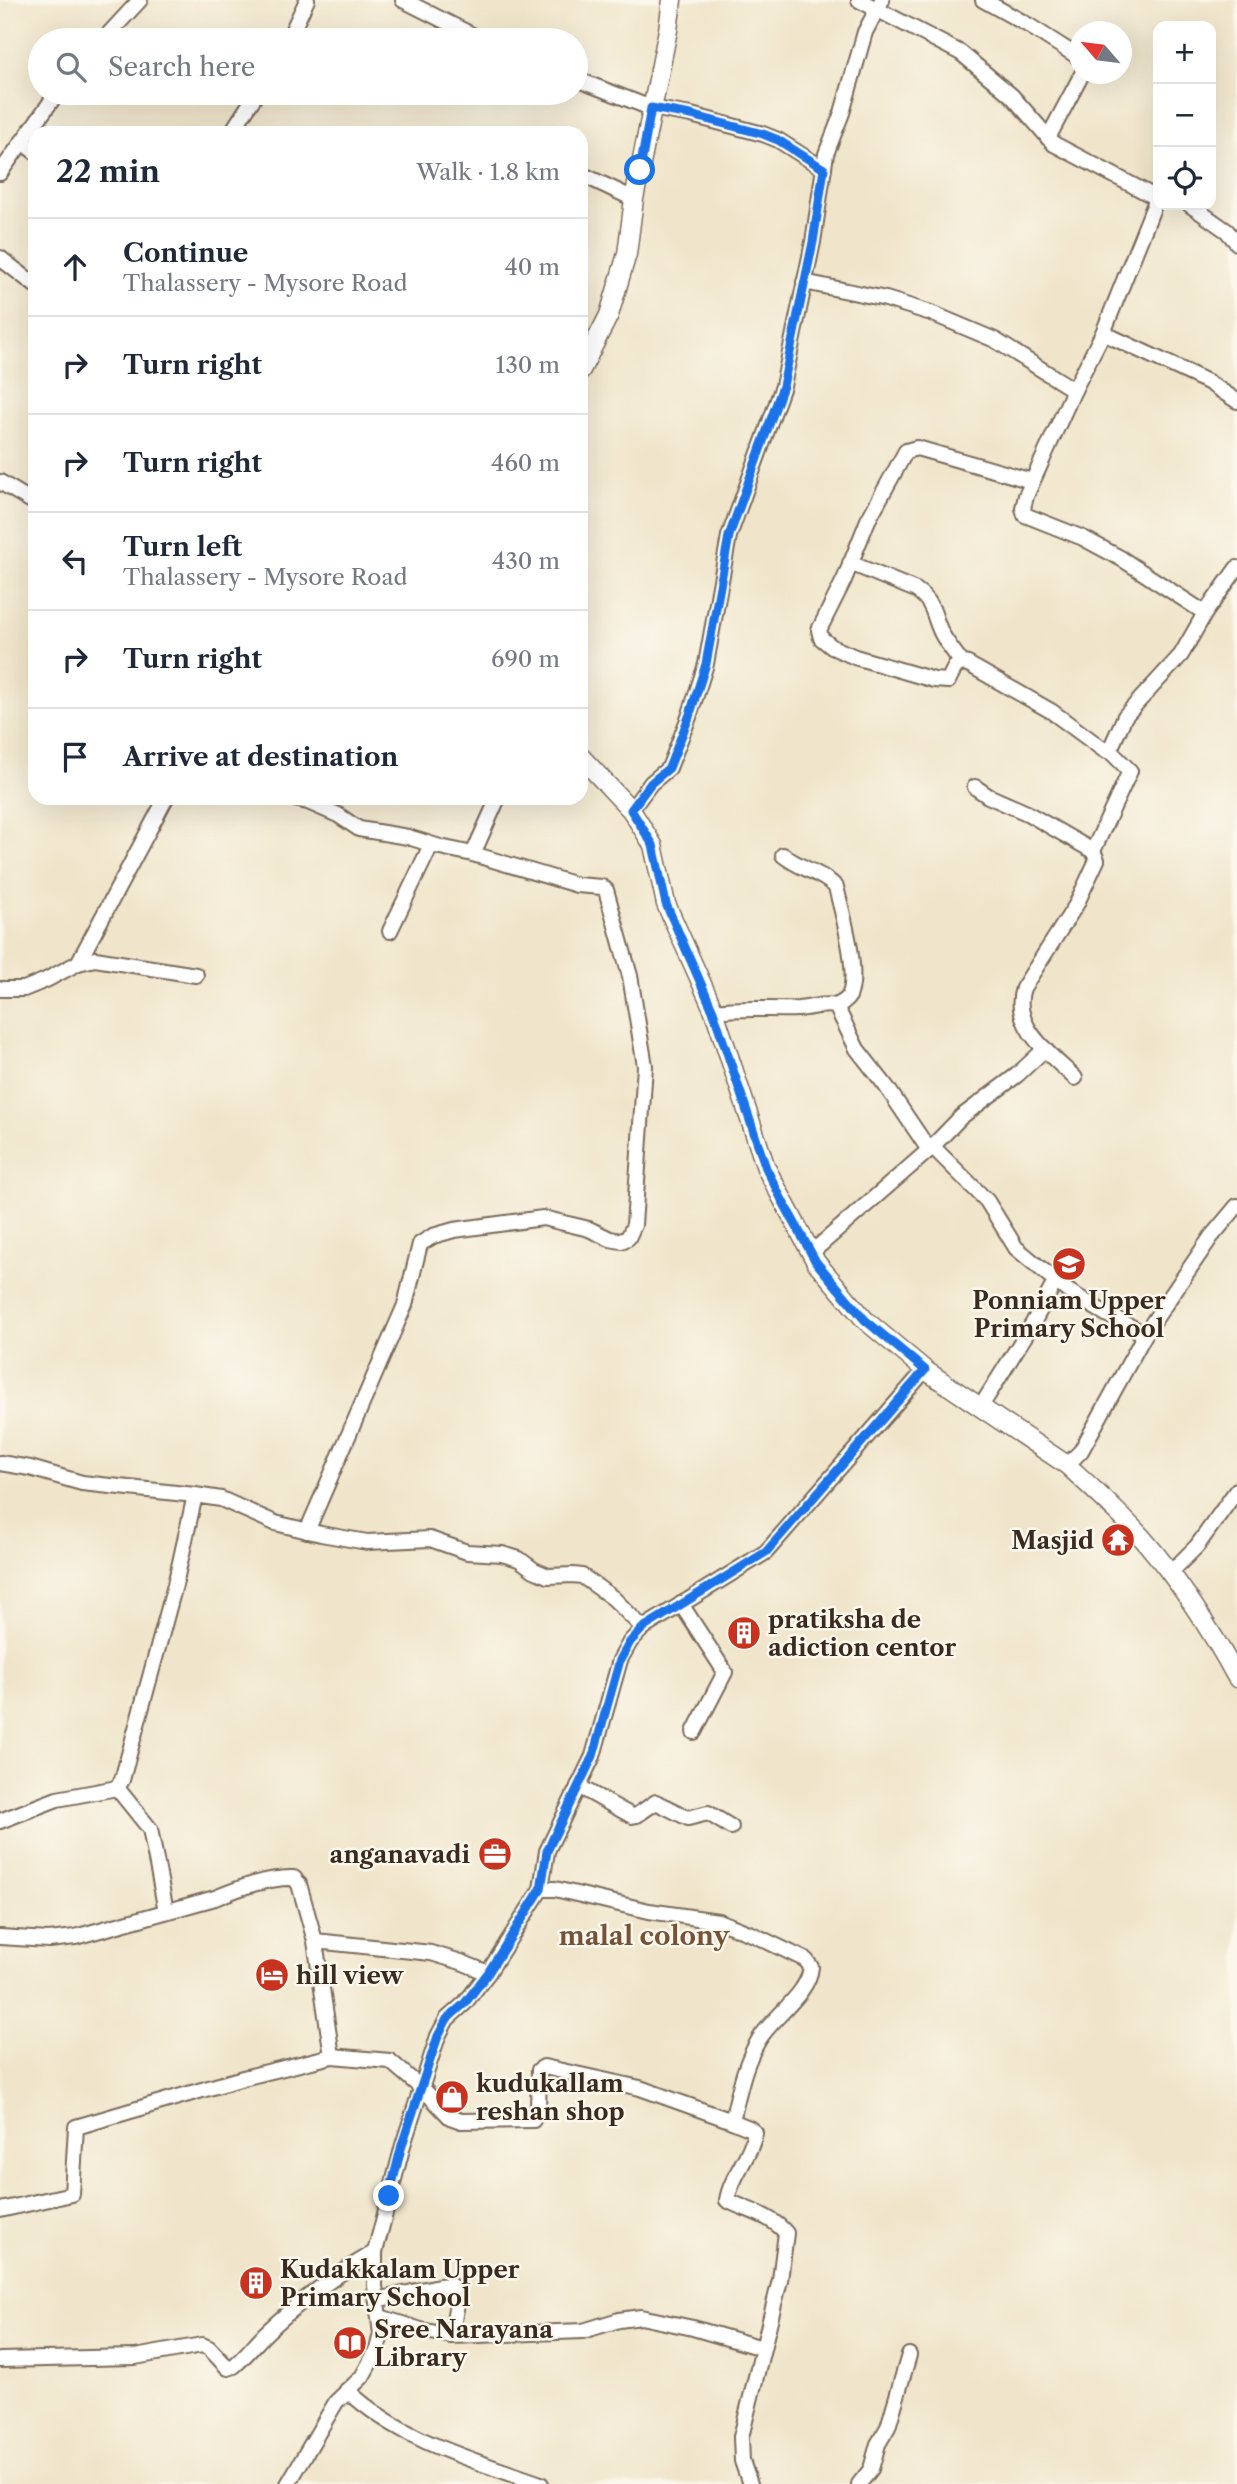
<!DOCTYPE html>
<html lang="en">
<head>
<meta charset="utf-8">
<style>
	body { margin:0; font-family:"Libre Caslon Text",serif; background:#f6f6f7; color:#1f2937 }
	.controls { position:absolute; right:21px; top:21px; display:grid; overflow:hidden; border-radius:14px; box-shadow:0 7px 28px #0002 }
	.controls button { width:63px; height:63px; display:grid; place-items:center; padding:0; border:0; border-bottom:2px solid #e0e1e3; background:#fff; color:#1f2937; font:35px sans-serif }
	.compass { position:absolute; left:1069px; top:21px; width:63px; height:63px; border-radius:50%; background:#fff; box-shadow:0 7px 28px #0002; rotate:298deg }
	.stop { position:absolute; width:21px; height:21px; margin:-16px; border:5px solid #1a73e8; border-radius:50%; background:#fff }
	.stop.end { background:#1a73e8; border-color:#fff; box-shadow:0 2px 7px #0008 }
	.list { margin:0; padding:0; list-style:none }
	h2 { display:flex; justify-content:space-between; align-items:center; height:91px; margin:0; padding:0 28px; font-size:30px }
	h2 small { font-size:23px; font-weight:400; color:#747a83 }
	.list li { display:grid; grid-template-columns:46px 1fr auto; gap:21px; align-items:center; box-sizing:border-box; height:98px; padding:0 28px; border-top:2px solid #e0e1e3 }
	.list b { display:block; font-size:26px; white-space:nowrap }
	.list p { margin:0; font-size:23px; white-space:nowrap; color:#747a83 }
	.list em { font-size:23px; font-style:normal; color:#747a83 }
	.icon { flex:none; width:38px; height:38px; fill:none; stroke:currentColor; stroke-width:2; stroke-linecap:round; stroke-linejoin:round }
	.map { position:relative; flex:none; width:1237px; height:2484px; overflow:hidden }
	.search { position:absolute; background:#fff; box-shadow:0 7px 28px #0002; left:28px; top:28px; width:560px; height:77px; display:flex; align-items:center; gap:18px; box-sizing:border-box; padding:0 24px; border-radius:38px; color:#747a83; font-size:26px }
	.panel { position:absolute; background:#fff; box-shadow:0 7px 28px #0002; left:28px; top:126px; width:560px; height:679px; border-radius:21px }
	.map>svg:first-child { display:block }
</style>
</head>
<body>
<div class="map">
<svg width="1237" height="2484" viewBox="0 0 1237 2484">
	<rect width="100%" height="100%" fill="#fbf7ec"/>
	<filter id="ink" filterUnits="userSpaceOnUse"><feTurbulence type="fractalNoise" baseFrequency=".0143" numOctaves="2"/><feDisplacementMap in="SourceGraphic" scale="14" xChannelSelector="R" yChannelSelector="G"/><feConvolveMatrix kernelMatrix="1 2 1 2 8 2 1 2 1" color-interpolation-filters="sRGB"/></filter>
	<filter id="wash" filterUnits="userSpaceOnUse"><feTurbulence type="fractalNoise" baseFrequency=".00686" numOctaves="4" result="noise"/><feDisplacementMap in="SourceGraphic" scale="28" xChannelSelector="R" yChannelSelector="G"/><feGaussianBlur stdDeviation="1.57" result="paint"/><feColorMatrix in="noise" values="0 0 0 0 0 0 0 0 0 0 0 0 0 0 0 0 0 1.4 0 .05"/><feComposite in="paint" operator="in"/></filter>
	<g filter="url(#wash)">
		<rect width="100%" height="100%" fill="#f0e5ca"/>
	</g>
	<g filter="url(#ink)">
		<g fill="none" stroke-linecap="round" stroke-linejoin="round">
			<g stroke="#7a6b5a" stroke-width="18">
				<g id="minor">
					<path d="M403,0L482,40"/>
					<path d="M859,0L961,53L1012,96L1054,144L1157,198L1103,333L1208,382L1237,401"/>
					<path d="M983,0L1028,25L1080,58"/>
					<path d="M103,40L140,0"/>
					<path d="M288,40L307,0"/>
					<path d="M576,79L651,108L691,115L763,134L778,140L824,169"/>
					<path d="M231,133L257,93"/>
					<path d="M1048,138L1082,74"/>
					<path d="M22,142L35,152"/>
					<path d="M0,173L57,93"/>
					<path d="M581,174L634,199"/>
					<path d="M1190,205L1227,231L1237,243"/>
					<path d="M0,258L35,285"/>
					<path d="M804,282L886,299L931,313L995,340L1074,390L1026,496L1023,508L1025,515L1083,538L1122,559L1205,613"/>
					<path d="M1074,390L1103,333"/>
					<path d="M1032,481L917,448L906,451L868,520L844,580L819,630L821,638L832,647L855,657L934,680L948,681L955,667L962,663L968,664L1051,711L1104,750L1111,752"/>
					<path d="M0,482L35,503"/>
					<path d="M850,563L916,590C936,604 932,615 942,634C947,644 956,654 962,663"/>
					<path d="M975,787L988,796L1027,813L1093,851"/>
					<path d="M291,798L308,802L338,815L359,829L408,837L440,847L473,854L577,885L602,887L606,890L630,976L645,1066L634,1225L628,1238L621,1241L610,1239L589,1229L543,1218L454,1230L433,1236L420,1244L405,1305L307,1531"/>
					<path d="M631,810L651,783L669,768L689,717L706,664L729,536L783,386L813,242L826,154L842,113L865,32L882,0"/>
					<path d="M473,854L498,798"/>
					<path d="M783,855C800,869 821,872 836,887C842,912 860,973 849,996C846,1001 842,1003 836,1006"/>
					<path d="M390,931L431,845"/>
					<path d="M78,963L95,959L196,975"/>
					<path d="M0,989H24L46,980L78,963L166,798"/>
					<path d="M714,1011C741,1007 770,1010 798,1009C811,1008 823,1003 836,1006L857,1049L886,1086L929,1150"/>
					<path d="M1075,1078C1051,1055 1010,1026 1023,988L1076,905L1097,860L1093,851L1130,771L1111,752L1112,745L1125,716L1181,655L1205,613L1237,568"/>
					<path d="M932,1146L987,1201L1016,1248L1068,1291L1106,1314L1145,1334"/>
					<path d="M811,1253L929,1150L961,1117L1017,1075L1045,1049"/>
					<path d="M980,1408L1033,1323L1055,1282"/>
					<path d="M0,1463L30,1468L82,1483L195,1495"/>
					<path d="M1067,1465L1081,1451L1145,1334L1211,1237L1237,1206"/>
					<path d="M1169,1574L1197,1546L1237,1490"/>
					<path d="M681,1604L725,1672L694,1732"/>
					<path d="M578,1786L632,1816L637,1815L656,1802L688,1818L708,1813L731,1827"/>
					<path d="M117,1788L150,1829L166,1911"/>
					<path d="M0,1821L57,1799L117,1788L122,1780L175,1585L195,1495L221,1499L275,1523L321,1534L367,1542L430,1539L467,1552L502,1554L519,1559L534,1570L548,1576L573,1575L582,1576L613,1598L643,1628"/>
					<path d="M0,1937L49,1940L75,1937L215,1898C239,1888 268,1877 294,1878L299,1884L315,1941L431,1953L461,1962L488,1973"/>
					<path d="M332,2056L390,2061L426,2092L450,2117L461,2121L533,2120L538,2109L539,2070L544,2067L640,2088L732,2121C739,2092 744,2063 760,2038C774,2016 809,1993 811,1967L806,1960L754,1935L718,1921L649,1911L555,1889H541"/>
					<path d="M732,2121L749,2128L755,2133C751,2156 731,2176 727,2200C747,2211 770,2214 786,2233L780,2280L741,2437L742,2461L750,2484"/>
					<path d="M0,2210L72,2194L76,2127L243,2078L332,2056L315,1941"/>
					<path d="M377,2300L439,2286L450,2285L459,2293L451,2336"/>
					<path d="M380,2317L421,2330L451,2336L583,2331L619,2320L641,2317L693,2328L762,2348"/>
					<path d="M0,2360L135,2357L202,2345L209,2348L228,2368L234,2366C247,2355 257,2341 269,2330C301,2300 337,2274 375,2252"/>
					<path d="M347,2390C401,2441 473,2460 541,2484"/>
					<path d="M288,2484L336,2402L362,2377L377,2350L381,2334L375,2286V2252L403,2145L438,2036L447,2019L465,2003L488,1973L541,1889L547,1851L593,1756L620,1660L630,1642L643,1628L766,1552L925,1370"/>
					<path d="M859,2484L871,2469L878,2444L888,2427L909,2355"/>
				</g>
			</g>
			<g stroke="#7a6b5a" stroke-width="21">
				<g id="major">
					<path d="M581,370L609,315L627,254L634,199L668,30L672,0"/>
					<path d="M581,757L631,810L653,845L666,904L714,1011L766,1168L816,1262L865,1320L925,1370L1067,1465C1093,1489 1121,1514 1144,1540C1180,1582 1211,1630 1237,1678"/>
				</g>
			</g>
			<use href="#minor" stroke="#fff" stroke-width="14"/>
			<use href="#major" stroke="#fff" stroke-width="18"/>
		</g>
	</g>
	<g fill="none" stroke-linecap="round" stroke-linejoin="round" filter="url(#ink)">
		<path stroke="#1a73e8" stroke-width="9" d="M389,2196L402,2145L438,2036L447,2019L465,2003L488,1973L541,1889L547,1851L593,1756L620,1660L630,1642L643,1628L766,1552L925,1370L865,1320L816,1262L781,1198L766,1168L713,1011L666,904L653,845L631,810L651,783L669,768L689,717L706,664L729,536L783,386L813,242L824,169L778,140L763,134L691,115L651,108L640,170"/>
	</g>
	<defs>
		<g id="school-disc" transform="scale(1.75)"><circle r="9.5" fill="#c8321e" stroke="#fbf7ec"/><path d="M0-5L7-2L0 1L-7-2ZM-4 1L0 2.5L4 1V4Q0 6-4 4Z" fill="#fff"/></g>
		<g id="temple-disc" transform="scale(1.75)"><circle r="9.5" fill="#c8321e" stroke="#fbf7ec"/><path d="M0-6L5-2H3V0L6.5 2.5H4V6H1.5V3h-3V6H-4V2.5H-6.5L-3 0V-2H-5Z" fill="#fff"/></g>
		<g id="building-disc" transform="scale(1.75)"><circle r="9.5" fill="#c8321e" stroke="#fbf7ec"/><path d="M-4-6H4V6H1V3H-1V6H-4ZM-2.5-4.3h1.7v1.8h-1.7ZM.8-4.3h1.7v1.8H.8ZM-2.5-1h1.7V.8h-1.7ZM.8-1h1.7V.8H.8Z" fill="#fff"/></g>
		<g id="office-disc" transform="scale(1.75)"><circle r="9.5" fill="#c8321e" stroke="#fbf7ec"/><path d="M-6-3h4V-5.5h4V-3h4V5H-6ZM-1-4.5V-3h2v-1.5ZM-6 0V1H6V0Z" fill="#fff"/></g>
		<g id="hotel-disc" transform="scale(1.75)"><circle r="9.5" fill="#c8321e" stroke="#fbf7ec"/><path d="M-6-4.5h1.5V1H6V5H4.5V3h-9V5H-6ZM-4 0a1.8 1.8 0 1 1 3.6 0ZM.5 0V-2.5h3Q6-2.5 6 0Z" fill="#fff"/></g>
		<g id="shop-disc" transform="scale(1.75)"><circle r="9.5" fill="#c8321e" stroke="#fbf7ec"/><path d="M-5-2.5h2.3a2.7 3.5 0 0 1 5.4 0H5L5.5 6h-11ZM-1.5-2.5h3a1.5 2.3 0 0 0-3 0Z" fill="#fff"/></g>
		<g id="library-disc" transform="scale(1.75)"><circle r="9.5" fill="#c8321e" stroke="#fbf7ec"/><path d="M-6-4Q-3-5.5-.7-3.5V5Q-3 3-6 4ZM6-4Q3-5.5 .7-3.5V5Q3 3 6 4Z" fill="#fff"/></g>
	</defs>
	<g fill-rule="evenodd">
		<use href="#school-disc" x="1069" y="1264"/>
		<use href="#temple-disc" x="1118" y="1540"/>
		<use href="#building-disc" x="744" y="1633"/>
		<use href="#office-disc" x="495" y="1854"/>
		<use href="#hotel-disc" x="272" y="1975"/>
		<use href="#shop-disc" x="452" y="2097"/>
		<use href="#building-disc" x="256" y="2283"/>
		<use href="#library-disc" x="350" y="2343"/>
	</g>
	<g text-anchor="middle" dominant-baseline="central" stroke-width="5" stroke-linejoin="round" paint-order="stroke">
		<g font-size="24" font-weight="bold" fill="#3b2a1e" stroke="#fbf7ec" text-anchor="start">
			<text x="1069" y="1300" text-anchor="middle">Ponniam Upper<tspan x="1069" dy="28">Primary School</tspan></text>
			<text x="1094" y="1540" text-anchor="end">Masjid</text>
			<text x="768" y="1619">pratiksha de<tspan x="768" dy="28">adiction centor</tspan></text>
			<text x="470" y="1854" text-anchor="end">anganavadi</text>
			<text x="296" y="1975">hill view</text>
			<text x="476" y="2083">kudukallam<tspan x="476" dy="28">reshan shop</tspan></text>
			<text x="280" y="2269">Kudakkalam Upper<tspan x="280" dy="28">Primary School</tspan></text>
			<text x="374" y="2329">Sree Narayana<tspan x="374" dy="28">Library</tspan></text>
		</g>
		<g font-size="26" font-weight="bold" fill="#755339" stroke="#fbf7ec">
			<text x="644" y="1936">malal colony</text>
		</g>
	</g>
</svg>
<div class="controls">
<button>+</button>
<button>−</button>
<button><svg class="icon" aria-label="locate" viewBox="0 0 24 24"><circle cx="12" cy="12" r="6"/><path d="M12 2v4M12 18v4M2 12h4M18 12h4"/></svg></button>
</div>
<svg class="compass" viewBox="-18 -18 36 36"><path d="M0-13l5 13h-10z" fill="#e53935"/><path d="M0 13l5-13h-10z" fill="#747a83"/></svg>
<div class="stop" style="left:640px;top:170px"></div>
<div class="stop end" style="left:389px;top:2196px"></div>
<div class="search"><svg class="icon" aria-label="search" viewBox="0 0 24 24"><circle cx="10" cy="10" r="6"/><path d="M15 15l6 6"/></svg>Search here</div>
<section class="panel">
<h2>22 min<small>Walk · 1.8 km</small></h2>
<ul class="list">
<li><svg class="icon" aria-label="ahead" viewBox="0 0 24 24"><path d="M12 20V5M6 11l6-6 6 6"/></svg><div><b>Continue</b><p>Thalassery - Mysore Road</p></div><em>40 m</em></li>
<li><svg class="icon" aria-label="right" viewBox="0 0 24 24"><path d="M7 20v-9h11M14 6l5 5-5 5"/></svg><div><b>Turn right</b></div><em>130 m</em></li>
<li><svg class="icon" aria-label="right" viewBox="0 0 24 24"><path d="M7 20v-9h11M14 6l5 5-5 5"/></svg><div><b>Turn right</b></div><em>460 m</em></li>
<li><svg class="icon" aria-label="left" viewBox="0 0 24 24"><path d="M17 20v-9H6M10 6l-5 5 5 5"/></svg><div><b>Turn left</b><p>Thalassery - Mysore Road</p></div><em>430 m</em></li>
<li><svg class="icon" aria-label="right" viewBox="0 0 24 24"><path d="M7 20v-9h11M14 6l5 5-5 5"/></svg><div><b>Turn right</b></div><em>690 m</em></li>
<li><svg class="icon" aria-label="arrive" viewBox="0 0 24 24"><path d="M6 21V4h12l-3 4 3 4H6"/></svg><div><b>Arrive at destination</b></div></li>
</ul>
</section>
</div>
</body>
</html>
